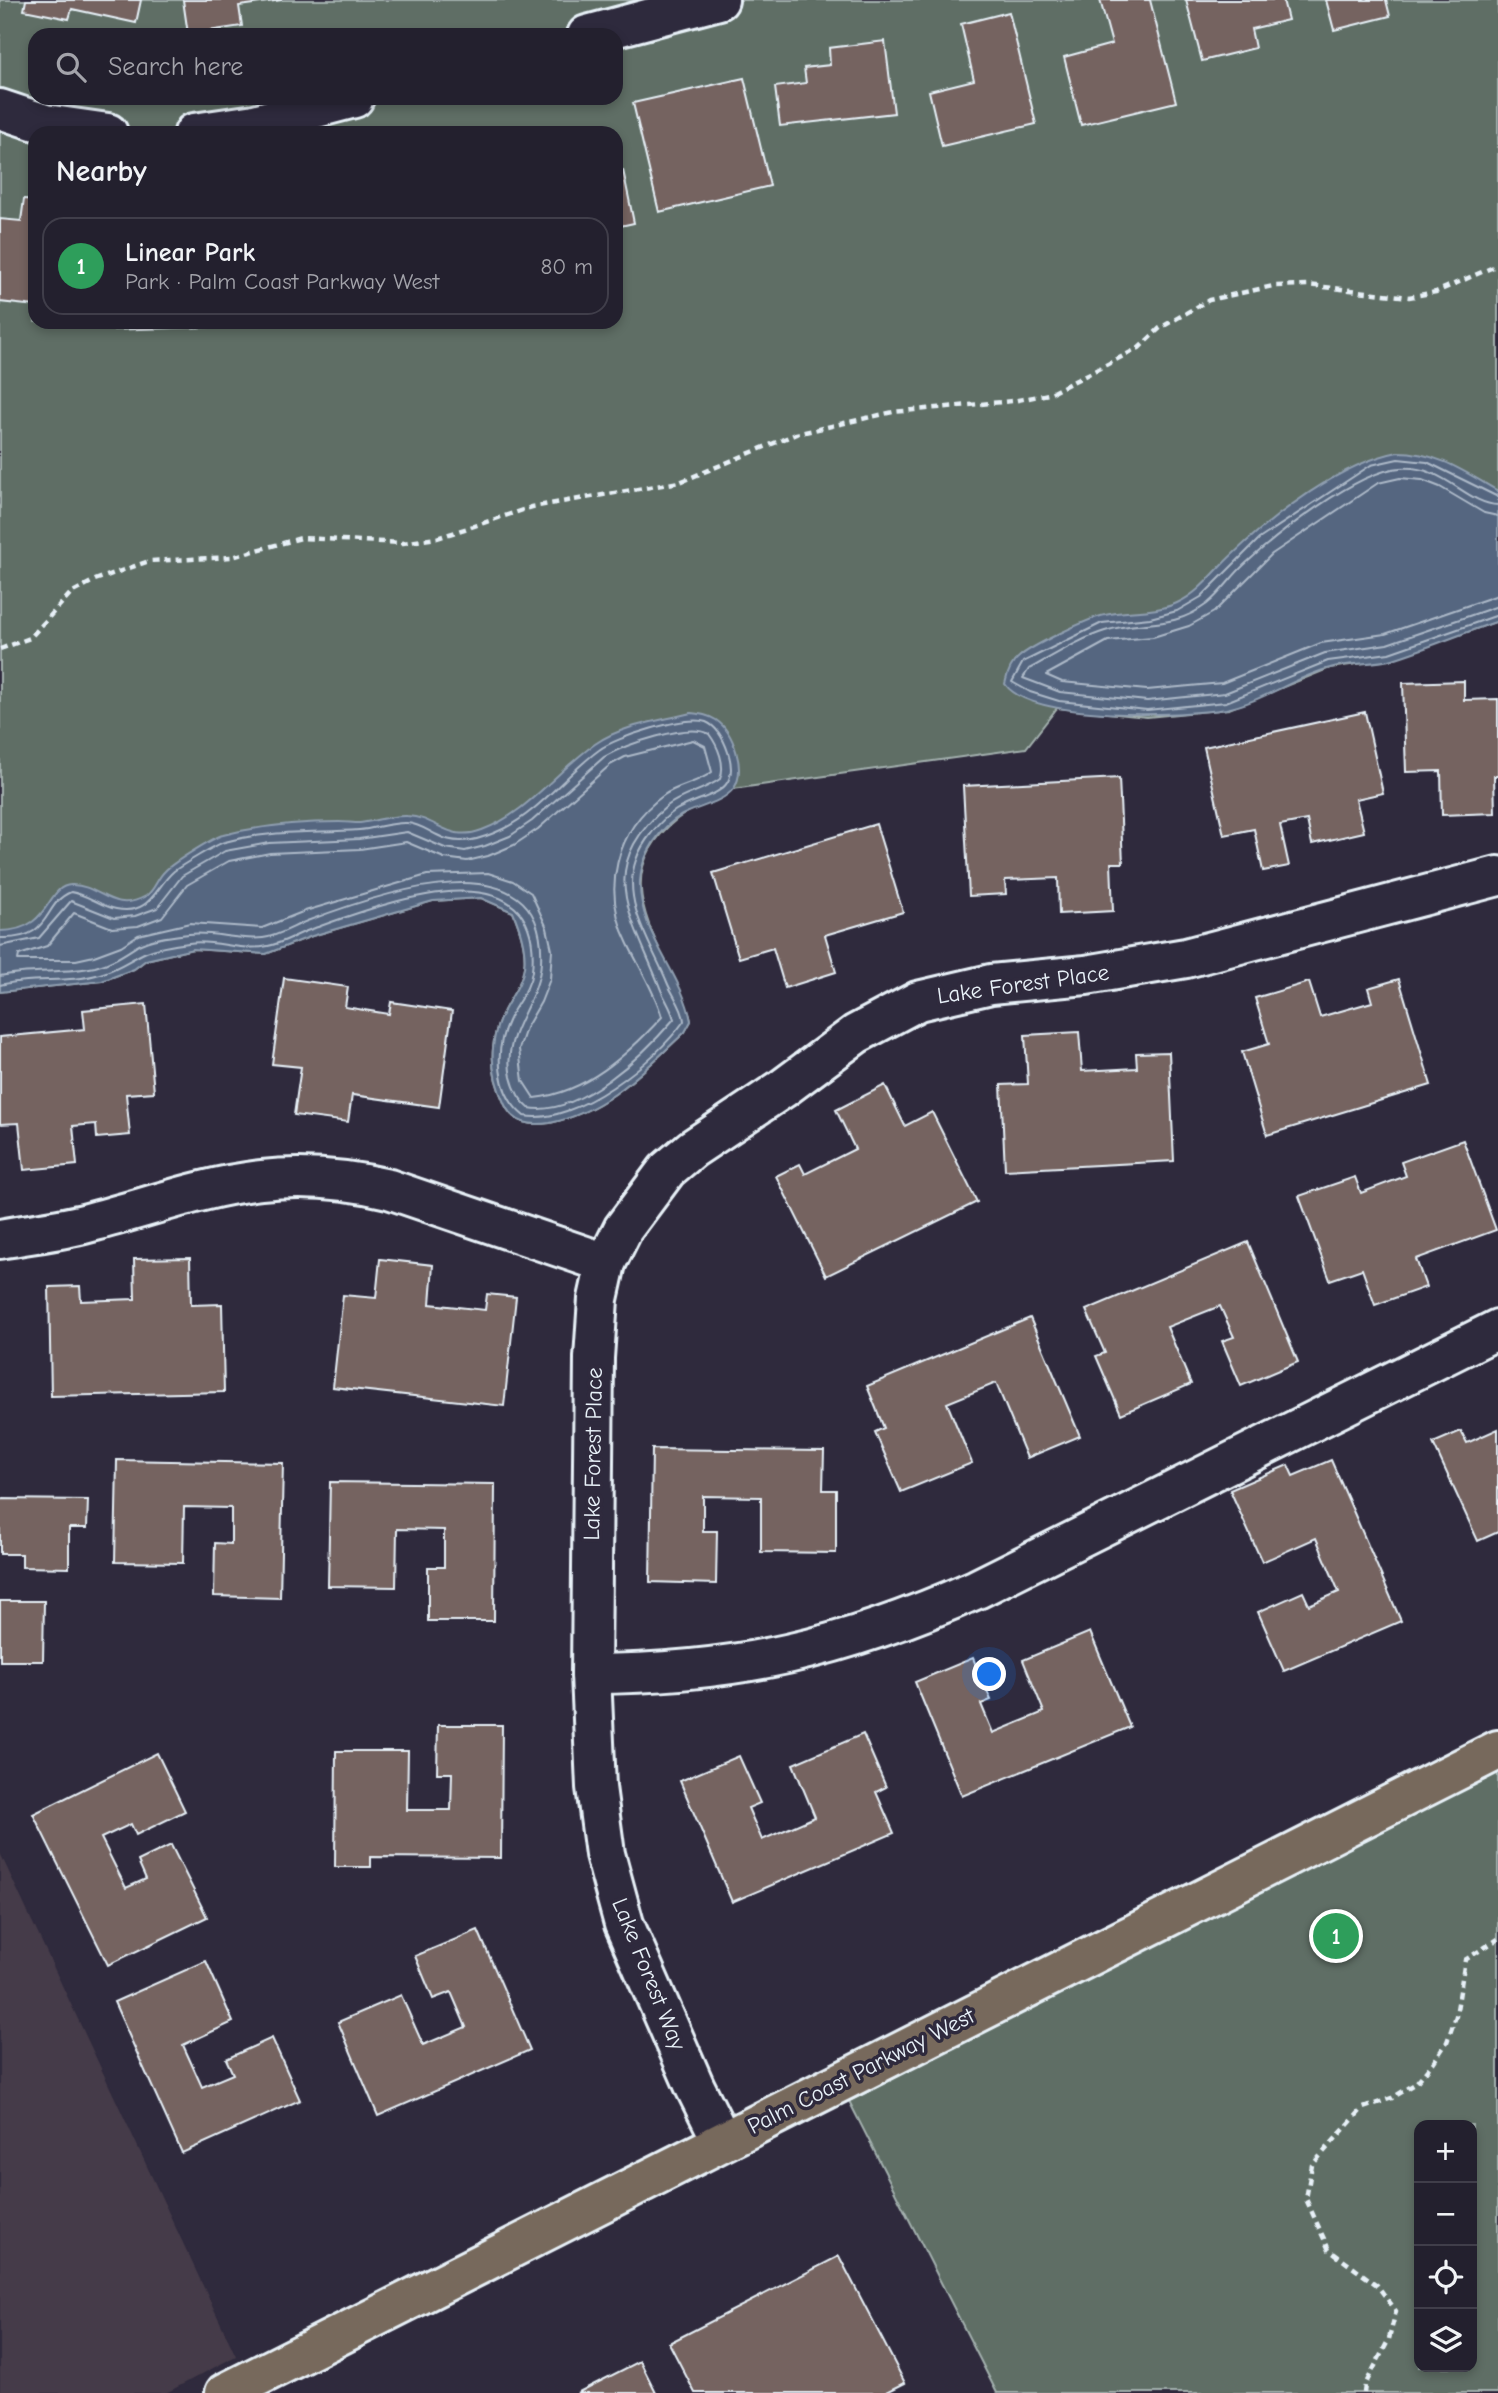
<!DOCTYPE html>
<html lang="en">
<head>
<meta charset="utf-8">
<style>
	body { margin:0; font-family:"Comic Neue",sans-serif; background:#2b2836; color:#f1f3f6 }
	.controls { position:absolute; right:21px; bottom:21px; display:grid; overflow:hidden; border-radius:14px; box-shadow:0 4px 10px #0003 }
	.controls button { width:63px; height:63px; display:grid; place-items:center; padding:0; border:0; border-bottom:2px solid #403e4a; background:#23202e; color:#f1f3f6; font:35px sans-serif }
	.you { position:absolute; left:990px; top:1675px; width:24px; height:24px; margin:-18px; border:5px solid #fff; border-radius:50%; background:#1a73e8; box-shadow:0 0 0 10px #1a73e833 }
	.badge { display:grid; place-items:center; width:46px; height:46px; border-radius:50%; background:#8c9099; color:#fff; font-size:23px; font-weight:700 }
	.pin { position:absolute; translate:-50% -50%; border:4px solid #fff; box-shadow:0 2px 7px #0006 }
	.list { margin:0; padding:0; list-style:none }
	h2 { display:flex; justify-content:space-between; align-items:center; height:91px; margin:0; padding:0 28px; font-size:30px }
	h2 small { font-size:23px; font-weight:400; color:#a3a3aa }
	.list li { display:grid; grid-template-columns:46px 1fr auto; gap:21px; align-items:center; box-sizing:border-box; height:98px; margin:0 14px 14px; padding:0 14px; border:2px solid #403e4a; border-radius:21px }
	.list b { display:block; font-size:26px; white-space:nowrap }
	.list p { margin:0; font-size:23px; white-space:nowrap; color:#a3a3aa }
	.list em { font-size:23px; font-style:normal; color:#a3a3aa }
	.icon { flex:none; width:38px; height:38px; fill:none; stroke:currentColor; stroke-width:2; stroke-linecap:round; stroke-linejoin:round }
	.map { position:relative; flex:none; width:1498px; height:2393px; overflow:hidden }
	.search { position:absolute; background:#23202e; box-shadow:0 4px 10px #0003; left:28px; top:28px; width:595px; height:77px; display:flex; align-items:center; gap:18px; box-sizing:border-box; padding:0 24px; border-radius:21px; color:#a3a3aa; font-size:26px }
	.panel { position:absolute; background:#23202e; box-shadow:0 4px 10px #0003; left:28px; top:126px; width:595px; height:203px; border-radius:21px }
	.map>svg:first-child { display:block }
</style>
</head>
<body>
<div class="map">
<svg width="1498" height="2393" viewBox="0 0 1498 2393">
	<rect width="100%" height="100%" fill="#2f2a3d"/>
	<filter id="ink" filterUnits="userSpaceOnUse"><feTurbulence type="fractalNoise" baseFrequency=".0143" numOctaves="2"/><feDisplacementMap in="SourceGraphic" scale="14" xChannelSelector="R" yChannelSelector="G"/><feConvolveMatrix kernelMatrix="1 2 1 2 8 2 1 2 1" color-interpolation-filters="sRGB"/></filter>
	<g filter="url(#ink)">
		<path fill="#443b48" d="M0,1853L236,2356L166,2393H0Z"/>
		<g fill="#5e6e65" stroke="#a3b0ae" stroke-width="2" fill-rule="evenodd">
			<path d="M0,0H1498V621L1391,659L1330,668L1229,709L1147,717L1057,708L1026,748L733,789C716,801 693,806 677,819C613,870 648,922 674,982C680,995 689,1007 691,1021L685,1032C643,1071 608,1111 550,1123C531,1126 514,1124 505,1105C496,1086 491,1068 493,1048C499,986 546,991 513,912L481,898L433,901L312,936L266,954L193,949L146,960L134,969L102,981L0,992ZM35,35H616V98H35ZM35,133H616V322H35Z"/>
			<path d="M1498,1772V2393H997L849,2101ZM1472,2125V2367H1419V2125Z"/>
		</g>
		<g fill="#546680" stroke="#8f9eb0" stroke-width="2">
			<path d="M1398,452C1437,452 1465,472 1498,491V621C1463,633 1428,648 1393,659C1373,665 1350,662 1330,668C1295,677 1262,702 1226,709C1184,716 1031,722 1005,684C1007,674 1010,664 1019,657C1031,646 1089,618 1105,615C1128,610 1155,613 1177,603C1201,592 1214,571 1233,554C1275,514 1341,463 1398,452Z"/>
			<path d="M691,713C701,714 708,715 716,720C734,732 746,770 734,788C723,803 697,807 682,815C660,827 641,856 640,881C638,933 682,972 691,1021L685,1032C643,1071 608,1111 550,1123C531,1126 514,1124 505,1105C496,1086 491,1068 493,1048C499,986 546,991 513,912L481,898L433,901L312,936L266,954L193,949L146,960L134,969L102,981L0,992V931C52,931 45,886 71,885C100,884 112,915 146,896C155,890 157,878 165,871C171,864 214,837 223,835C259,826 301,822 339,822C346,822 353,823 360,823C376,821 391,815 407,816C437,817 448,843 482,830C528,813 556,771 595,744C622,725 660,721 691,713Z"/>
		</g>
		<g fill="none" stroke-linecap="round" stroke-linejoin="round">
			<g stroke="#adb9c8" stroke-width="2">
				<path d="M1498,497L1427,462L1398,459L1371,465L1259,539L1201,597L1177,611L1150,618L1102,623L1023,662L1012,682L1030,692L1059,701L1147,710L1226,702L1328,661L1389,653L1498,615"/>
				<path d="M1498,505C1466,504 1443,464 1400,468C1357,471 1276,535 1244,565C1231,577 1221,593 1207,604C1171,631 1142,619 1105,631C1079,639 1053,656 1029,669L1023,678L1060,692L1147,701L1225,693L1325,653L1387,644L1498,606"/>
				<path d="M1498,516L1484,513L1440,487L1422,480L1400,478L1378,483L1272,554L1214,612L1189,626L1153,637L1108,641L1046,675L1062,682L1147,690L1222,683L1321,643L1385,634L1498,595"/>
				<path d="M693,740L705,746L712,772C698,783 678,785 664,795C615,830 601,891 628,944C639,967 655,992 662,1017C627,1055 586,1093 534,1098L523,1081L519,1049L526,1028L541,1002L550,979L552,950L547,928L531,893L513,881L488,873L427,875L305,911L262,928L190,923L138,935L121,946L94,956L76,960H18L19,955L47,946L74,913L112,928L138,926L162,917L187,885L229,861L270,853L360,849L406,842L444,858L467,861L488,856L514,845L538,829L610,765L625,757Z"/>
				<path d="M0,938C54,940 41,904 71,892C87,894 100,906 116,909C151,916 155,887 174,871C181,866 218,843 225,842C269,830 315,833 359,830C375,829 391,822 407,823C419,824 427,830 437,835C459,847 482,839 503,829C540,811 566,774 599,750C616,737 686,715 706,722C718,727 724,740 728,752C742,796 705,793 676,810C660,820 642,842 636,860C621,902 652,945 667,982C672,995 683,1007 684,1021C656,1061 575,1126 524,1116C496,1094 494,1050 509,1019C516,1003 530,990 532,971C545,840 380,905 312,929C297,934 284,943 268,946C242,952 215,939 189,943C175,945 155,947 142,954C128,961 116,970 100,974C68,984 33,976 0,985"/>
				<path d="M0,946L39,938L71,901L114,918L135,916L157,908L182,876L225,851L269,843L359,839L407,832L445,848L465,851L485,846L510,836L532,821L604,757C624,745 689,722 709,734C718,746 726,765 720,779C704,791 682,794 667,806C594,868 631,914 659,985C663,997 671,1007 674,1019C644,1054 579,1117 529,1108C519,1100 514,1089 511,1077C501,1032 539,1004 541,962C548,833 375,895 307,921C292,927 279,936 263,938C238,941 213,931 189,934C173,936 151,938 137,946C123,955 111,963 95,967C64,974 31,969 0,976"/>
			</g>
		</g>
		<g fill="#746361" stroke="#e8f1f8" stroke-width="2">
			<path d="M26,0H141L136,23L72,9L69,19L24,10Z"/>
			<path d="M183,0H282L239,6L242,26L188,34Z"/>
			<path d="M1100,0H1150L1176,102L1081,125L1064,57L1112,44Z"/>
			<path d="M1186,0H1283L1288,20L1251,29L1255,48L1202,61Z"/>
			<path d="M1326,0H1386L1390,16L1334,30Z"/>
			<path d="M1009,12L1036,124L942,146L929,91L974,80L961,24Z"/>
			<path d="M885,41L894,113L780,126L775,87L806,83L804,68L830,65L829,48Z"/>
			<path d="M744,78L770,186L659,212L633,103Z"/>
			<path d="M623,170L634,223L616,227V171Z"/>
			<path d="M24,199L35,200V306L0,302V219L21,221Z"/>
			<path d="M104,322H209L210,327L105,330Z"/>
			<path d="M1464,681V700L1498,699V776H1494L1495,813L1442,815L1441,771L1406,772L1403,683Z"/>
			<path d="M1365,712L1383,793L1356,799L1364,832L1312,844L1307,820L1280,825L1289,866L1263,871L1254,829L1224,835L1204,747Z"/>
			<path d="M1119,778L1123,863H1111L1113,911L1059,914L1058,878L1005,880L1006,894L969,896L963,786Z"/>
			<path d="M876,824L903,912L825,935L836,972L785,988L773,948L739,958L713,873Z"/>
			<path d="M284,978L348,987L345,1007L389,1014L391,1002L452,1011L439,1107L352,1095L348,1122L294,1115L301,1067L272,1064Z"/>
			<path d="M1399,979L1431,1085L1267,1135L1242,1052L1269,1044L1255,998L1309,982L1320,1017L1372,1002L1368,988Z"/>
			<path d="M146,1004L154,1092L126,1094L130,1135L97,1138L96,1124L73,1126L77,1165L24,1170L19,1123L0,1124V1037L85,1029L83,1010Z"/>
			<path d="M1079,1032L1082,1071L1137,1068L1136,1053L1169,1052L1174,1161L1005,1170L1001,1085L1028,1084L1025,1035Z"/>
			<path d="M885,1085L905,1126L932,1112L977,1202L826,1276L776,1176L800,1164L805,1174L855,1149L836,1110Z"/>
			<path d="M1463,1140L1496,1230L1416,1259L1426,1287L1375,1305L1362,1269L1330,1280L1299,1196L1355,1177L1361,1193L1406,1176L1401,1162Z"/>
			<path d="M1248,1242L1298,1362L1241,1386L1222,1341L1234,1337L1220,1306L1167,1327L1191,1384L1121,1414L1096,1356L1105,1353L1086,1310Z"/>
			<path d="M190,1258L191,1305L222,1304L224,1392L51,1396L49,1287L80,1286L81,1301L135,1299L134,1259Z"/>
			<path d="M380,1259L433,1265L430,1304L485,1310L487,1294L516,1297L504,1406L333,1387L343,1295L376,1298Z"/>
			<path d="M1030,1318L1080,1436L1027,1458L996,1383L947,1403L972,1463L901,1492L875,1432L884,1428L867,1386Z"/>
			<path d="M1498,1429V1532L1478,1541L1433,1443L1461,1431L1467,1443Z"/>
			<path d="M652,1449L824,1451L823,1490H836V1553L761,1552V1497L703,1496V1531H717L716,1584L650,1582Z"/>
			<path d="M117,1460L283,1463L280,1598L214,1596L215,1543L231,1544V1508L184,1507L183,1563L115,1562Z"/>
			<path d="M1331,1460L1401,1621L1284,1671L1258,1612L1303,1592L1309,1605L1339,1592L1316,1538L1262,1562L1230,1490L1288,1465L1293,1476Z"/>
			<path d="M330,1482L495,1484L494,1621H428V1567H444V1530L397,1529L396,1587L328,1586Z"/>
			<path d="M0,1499L88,1500L87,1528H69V1568L22,1567V1554H0Z"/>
			<path d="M0,1601H44L43,1661H0Z"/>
			<path d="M1090,1632L1130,1727L962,1796L915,1682L973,1658L991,1700L981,1704L993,1733L1044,1712L1023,1660Z"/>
			<path d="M438,1725H502L501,1858L371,1857V1867H335L336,1751H408L407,1810H451L452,1773H437Z"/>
			<path d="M863,1734L886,1787L876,1792L894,1833L732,1902L680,1781L739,1756L760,1803L748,1808L762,1840L815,1817L793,1764Z"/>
			<path d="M157,1753L185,1811L136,1835L131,1824L101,1838L126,1888L146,1879L138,1861L171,1845L207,1917L108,1965L33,1814Z"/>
			<path d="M478,1930L530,2050L378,2116L338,2022L401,1995L423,2045L466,2027L451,1992L433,1999L415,1956Z"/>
			<path d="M206,1961L233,2022L183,2045L202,2087L233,2074L226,2059L272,2038L300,2100L182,2153L114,2002Z"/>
			<path d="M839,2256L905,2383L885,2393H695L669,2343Z"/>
			<path d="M640,2361L656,2393H577Z"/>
		</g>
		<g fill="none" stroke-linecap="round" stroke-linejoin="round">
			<g stroke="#e8f1f8" stroke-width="44">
				<g id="minor">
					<path d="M587,35L719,0"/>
					<path d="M0,109L45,124L108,133"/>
					<path d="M194,133L255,124L354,98"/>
					<path d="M0,1239C32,1233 64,1230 95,1221C206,1191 271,1161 389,1189L606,1263"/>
					<path d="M591,1674C738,1673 842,1649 977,1589L1498,1329"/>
					<path d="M722,2141L695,2087L624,1924L605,1854L596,1787L591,1674L594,1358L598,1299L606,1263L623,1229L667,1170L692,1149L782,1089L856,1034L918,1001L991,984L1086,975L1186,958L1498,876"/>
				</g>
			</g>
			<g stroke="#e8f1f8" stroke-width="44">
				<path id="primary" d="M225,2393L1498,1750"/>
			</g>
			<g stroke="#e8f1f8" stroke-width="4.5" stroke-dasharray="7 5" stroke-linecap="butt">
				<path d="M0,649L30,638L71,593L95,580L149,561L232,557L301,538L403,543L437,538L532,507L680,482L796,434L893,412L1013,401L1049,394L1139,348L1160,328L1209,300L1273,286L1308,285L1409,297L1436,292L1498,265"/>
				<path d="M1364,2393L1365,2385L1389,2339L1396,2311L1377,2285L1329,2250L1306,2199L1312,2165L1363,2108L1392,2098L1415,2084L1433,2063L1447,2042L1456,2016L1465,1960L1498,1939"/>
			</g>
			<use href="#minor" stroke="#2f2a3d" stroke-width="38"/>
			<use href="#primary" stroke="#77695c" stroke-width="38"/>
		</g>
	</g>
	<g text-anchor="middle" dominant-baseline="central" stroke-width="7" stroke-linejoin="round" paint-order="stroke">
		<g font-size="23" fill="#e8f1f8" stroke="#2f2a3d">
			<text transform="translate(1023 984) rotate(-8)">Lake Forest Place</text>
			<text transform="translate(593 1454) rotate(-89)">Lake Forest Place</text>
			<text transform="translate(649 1974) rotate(68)">Lake Forest Way</text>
			<text transform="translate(861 2071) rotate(-27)">Palm Coast Parkway West</text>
		</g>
	</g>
</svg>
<div class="controls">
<button>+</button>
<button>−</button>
<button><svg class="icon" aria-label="locate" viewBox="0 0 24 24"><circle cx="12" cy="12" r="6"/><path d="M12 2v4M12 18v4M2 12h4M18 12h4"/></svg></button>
<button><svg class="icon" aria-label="layers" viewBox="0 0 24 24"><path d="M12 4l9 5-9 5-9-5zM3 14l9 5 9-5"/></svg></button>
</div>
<div class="you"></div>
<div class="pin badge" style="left:1336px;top:1936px;background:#2e9e5b">1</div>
<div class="search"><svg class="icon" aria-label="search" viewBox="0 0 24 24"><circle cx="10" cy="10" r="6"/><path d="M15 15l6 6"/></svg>Search here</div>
<section class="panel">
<h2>Nearby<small></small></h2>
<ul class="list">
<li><span class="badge" style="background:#2e9e5b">1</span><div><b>Linear Park</b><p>Park · Palm Coast Parkway West</p></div><em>80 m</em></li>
</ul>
</section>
</div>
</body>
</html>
